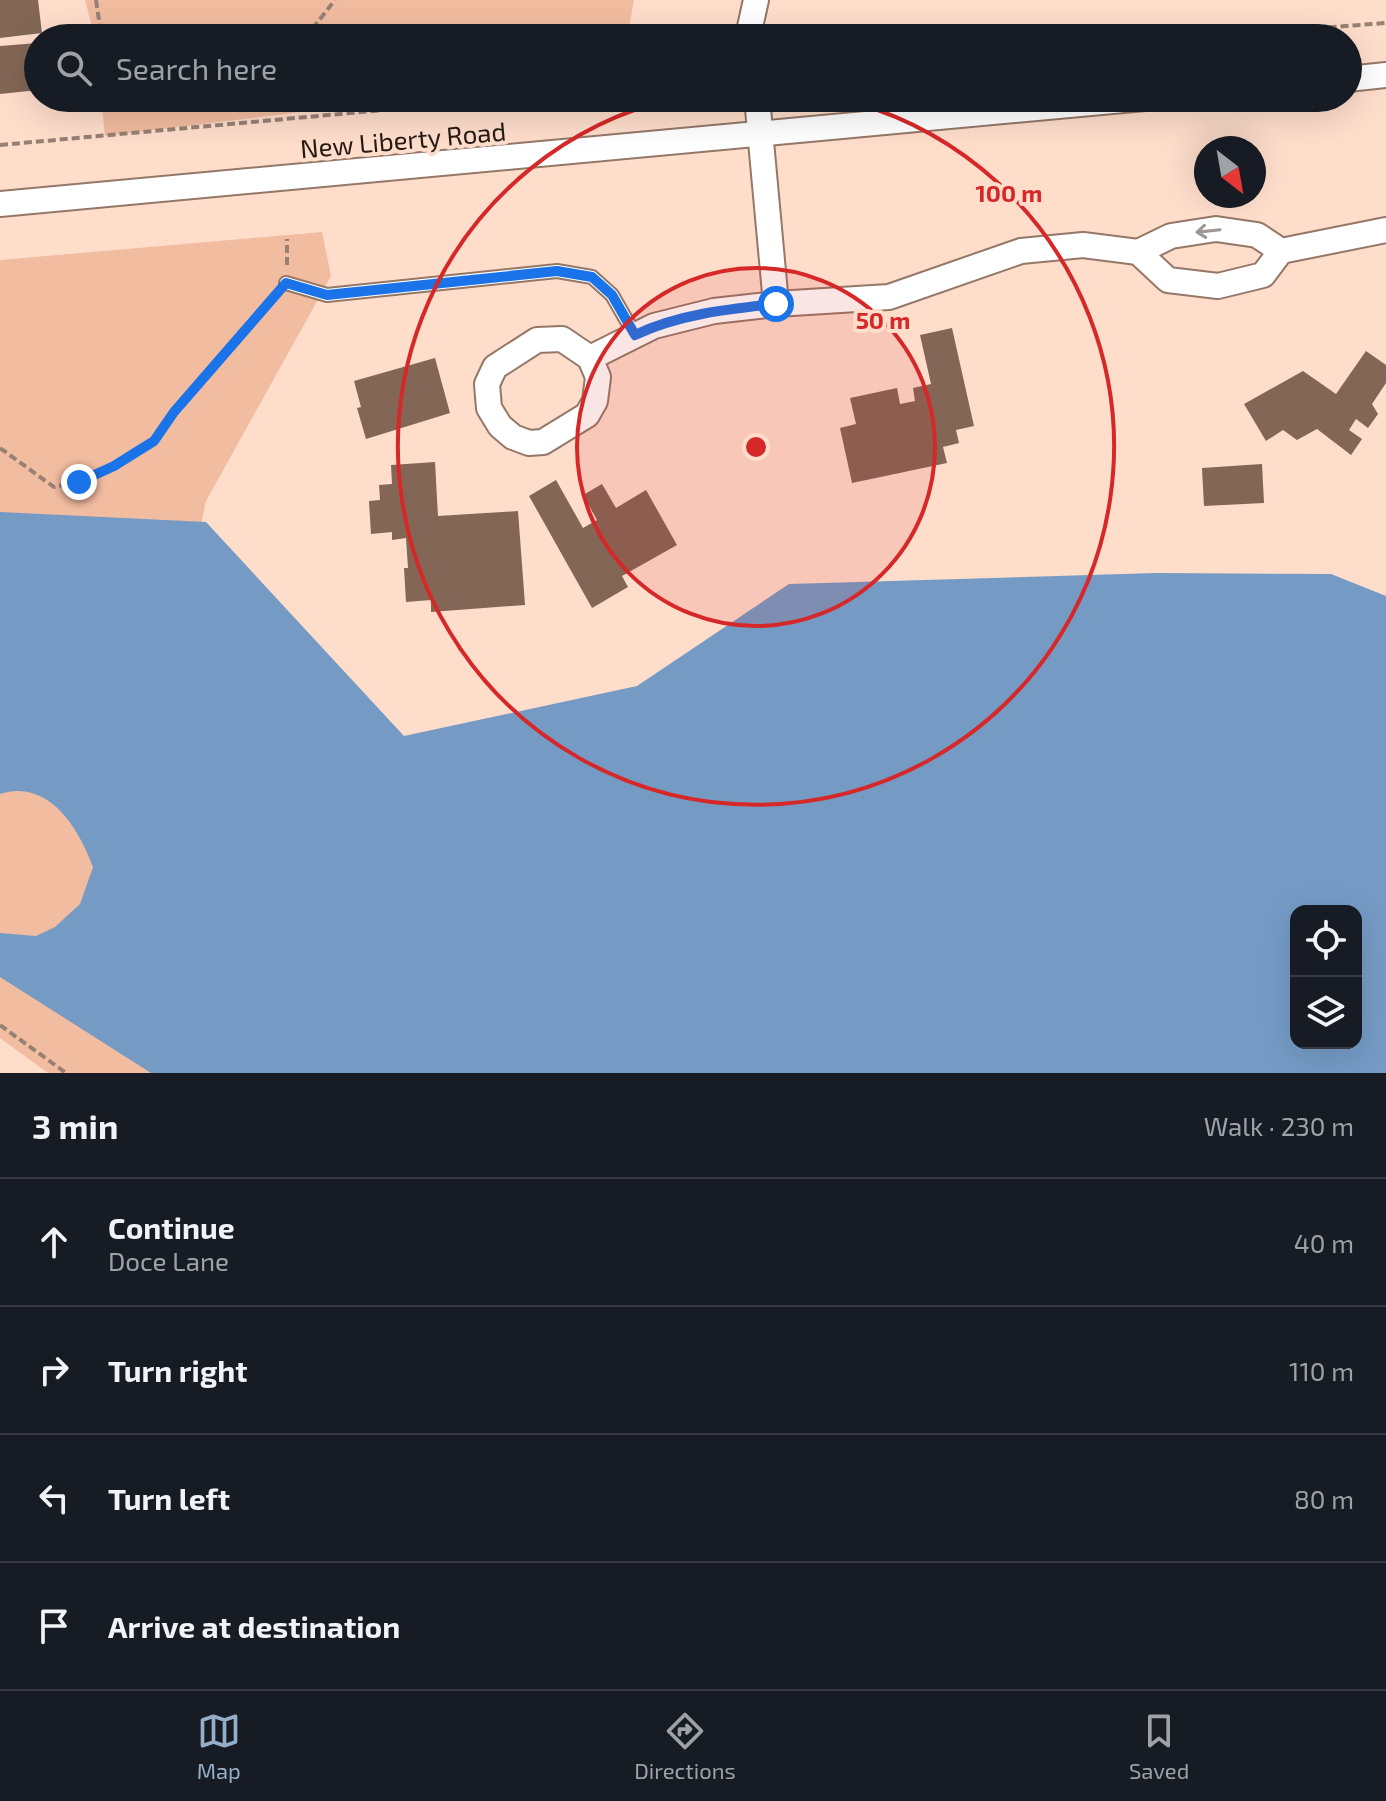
<!DOCTYPE html>
<html lang="en">
<head>
<meta charset="utf-8">
<style>
	body { margin:0; font-family:"Exo 2",sans-serif; background:#242831; color:#f1f3f6 }
	.controls { position:absolute; right:24px; bottom:24px; display:grid; overflow:hidden; border-radius:16px; box-shadow:0 8px 32px #0002 }
	.controls button { width:72px; height:72px; display:grid; place-items:center; padding:0; border:0; border-bottom:2px solid #363941; background:#171b24; color:#f1f3f6; font:40px sans-serif }
	.compass { position:absolute; left:1194px; top:136px; width:72px; height:72px; border-radius:50%; background:#171b24; box-shadow:0 8px 32px #0002; rotate:149deg }
	.stop { position:absolute; width:24px; height:24px; margin:-18px; border:6px solid #1a73e8; border-radius:50%; background:#fff }
	.stop.end { background:#1a73e8; border-color:#fff; box-shadow:0 2px 8px #0008 }
	.list { margin:0; padding:0; list-style:none }
	h2 { display:flex; justify-content:space-between; align-items:center; height:104px; margin:0; padding:0 32px; font-size:34px }
	h2 small { font-size:26px; font-weight:400; color:#9ea1a6 }
	.list li { display:grid; grid-template-columns:52px 1fr auto; gap:24px; align-items:center; box-sizing:border-box; height:128px; padding:0 32px; border-top:2px solid #363941 }
	.list b { display:block; font-size:30px; white-space:nowrap }
	.list p { margin:0; font-size:26px; white-space:nowrap; color:#9ea1a6 }
	.list em { font-size:26px; font-style:normal; color:#9ea1a6 }
	.icon { flex:none; width:44px; height:44px; fill:none; stroke:currentColor; stroke-width:2; stroke-linecap:round; stroke-linejoin:round }
	.map { position:relative; flex:none; width:1386px; height:1073px; overflow:hidden }
	.search { position:absolute; background:#171b24; box-shadow:0 8px 32px #0002; left:24px; right:24px; top:24px; height:88px; display:flex; align-items:center; gap:20px; box-sizing:border-box; padding:0 28px; border-radius:44px; color:#9ea1a6; font-size:30px }
	.sheet { height:616px; background:#171b24 }
	nav { display:flex; justify-content:space-around; align-items:center; box-sizing:border-box; height:112px; border-top:2px solid #363941; background:#171b24; font-size:22px; color:#9ea1a6 }
	nav a { display:grid; justify-items:center; gap:4px }
	nav .on { color:#94aec9 }
	.map>svg:first-child { display:block }
</style>
</head>
<body>
<div class="map">
<svg width="1386" height="1073" viewBox="0 0 1386 1073">
	<rect width="100%" height="100%" fill="#feddcb"/>
	<g fill="#f2bca0">
		<path d="M85,0H634L627,38H95Z"/>
		<path d="M101,98H414L105,136Z"/>
		<path d="M322,232L331,276L206,501L106,967L277,1073H48L0,1038V260Z"/>
	</g>
	<path fill="#759bc5" fill-rule="evenodd" d="M0,512L206,522L404,736L637,686L789,584L1156,573L1331,574L1386,596V1073H151L0,977V933L36,936L55,927L80,904L93,867C79,829 49,778 0,794ZM1296,911H1356V1043H1296Z"/>
	<g fill="#836656">
		<path d="M0,0H38L42,33L0,38Z"/>
		<path d="M38,43V90L0,94V46Z"/>
		<path d="M952,328L974,426L956,430L959,443L943,447L947,463L852,483L840,428L856,424L850,398L897,388L900,404L915,401L913,388L931,384L920,335Z"/>
		<path d="M1366,351L1386,365V383L1372,404L1378,414L1368,428L1356,419L1349,430L1362,439L1351,455L1317,429L1297,440L1283,430L1266,441L1244,404L1303,371L1336,394Z"/>
		<path d="M435,358L450,413L366,439L357,408L361,407L354,381Z"/>
		<path d="M435,462L438,516L518,511L525,605L431,612V600L406,602L404,568H408L406,538L392,540V532L371,534L369,501L380,500L379,485L392,484L391,465Z"/>
		<path d="M1262,464L1264,503L1204,506L1202,468Z"/>
		<path d="M556,480L583,528L597,520L583,495L602,484L616,508L646,490L677,545L622,576L628,587L592,608L529,496Z"/>
	</g>
	<g fill="none" stroke-linecap="round" stroke-linejoin="round">
		<g stroke="#957768" stroke-width="16">
			<path id="lane" d="M286,283L327,295L557,271L592,277L612,295L635,335"/>
		</g>
		<g stroke="#957768" stroke-width="28">
			<g id="street">
				<path d="M751,38L750,27L756,0"/>
				<path d="M1348,79L1386,75"/>
				<path d="M757,98L776,304"/>
				<path d="M0,204L1145,98"/>
				<path d="M1281,251L1257,235L1216,229L1171,236L1138,252L1168,280L1218,286L1263,275L1281,251L1386,230"/>
				<path d="M562,339L590,358L598,377L595,401L587,415L543,442L529,443L513,437L500,426L489,408L487,384L495,367L537,340Z"/>
				<path d="M590,358L654,326L714,311L776,304L889,297L1021,251L1083,245L1138,252"/>
			</g>
		</g>
		<g stroke="#978074" stroke-width="4" stroke-dasharray="8 4" stroke-linecap="butt">
			<path d="M96,0L100,27L107,38"/>
			<path d="M305,38L335,0"/>
			<path d="M1185,38L1386,23"/>
			<path d="M277,106V98"/>
			<path d="M0,145L515,98"/>
			<path d="M287,265V239"/>
			<path d="M0,448L54,487L79,482L114,466L154,441L174,412L274,297"/>
			<path d="M0,1025L66,1073"/>
		</g>
		<use href="#lane" stroke="#fff" stroke-width="12"/>
		<use href="#street" stroke="#fff" stroke-width="24"/>
	</g>
	<defs><path id="oneway-shaft" d="M-6 0H5M1.5-3L5.5 0L1.5 3" fill="none" stroke-width="1.6" stroke-linecap="round" stroke-linejoin="round" transform="scale(2)"/></defs>
	<use stroke="#9d9895" href="#oneway-shaft" transform="translate(1208 231) rotate(174)"/>
	<g fill="none" stroke-linecap="round" stroke-linejoin="round">
		<path stroke="#1a73e8" stroke-width="10" d="M79,482L114,466L154,441L174,412L286,283L327,295L557,271L592,277L612,295L635,335C679,314 729,309 776,304"/>
	</g>
	<circle cx="756" cy="447" r="179" fill="#d62828" fill-opacity=".12"/>
	<g fill="none" stroke="#d62828" stroke-width="4">
		<circle cx="756" cy="447" r="179"/>
		<path d="M837 98A358 358 0 1 1 675 98"/>
	</g>
	<g text-anchor="middle" dominant-baseline="central" stroke-width="8" stroke-linejoin="round" paint-order="stroke">
		<g font-size="26" fill="#261a14" stroke="#feddcb">
			<text transform="translate(403 139) rotate(-5)">New Liberty Road</text>
		</g>
	</g>
	<circle cx="756" cy="447" r="12" fill="#d62828" stroke="#feddcb" stroke-width="4"/>
	<g font-size="24" text-anchor="middle" font-weight="bold" fill="#d62828" stroke="#feddcb" stroke-width="8" stroke-linejoin="round" paint-order="stroke">
		<text x="1009" y="202">100 m</text>
		<text x="883" y="329">50 m</text>
	</g>
</svg>
<div class="controls">
<button><svg class="icon" aria-label="locate" viewBox="0 0 24 24"><circle cx="12" cy="12" r="6"/><path d="M12 2v4M12 18v4M2 12h4M18 12h4"/></svg></button>
<button><svg class="icon" aria-label="layers" viewBox="0 0 24 24"><path d="M12 4l9 5-9 5-9-5zM3 14l9 5 9-5"/></svg></button>
</div>
<svg class="compass" viewBox="-18 -18 36 36"><path d="M0-13l5 13h-10z" fill="#e53935"/><path d="M0 13l5-13h-10z" fill="#9ea1a6"/></svg>
<div class="stop" style="left:776px;top:304px"></div>
<div class="stop end" style="left:79px;top:482px"></div>
<div class="search"><svg class="icon" aria-label="search" viewBox="0 0 24 24"><circle cx="10" cy="10" r="6"/><path d="M15 15l6 6"/></svg>Search here</div>
</div>
<section class="sheet">
<h2>3 min<small>Walk · 230 m</small></h2>
<ul class="list">
<li><svg class="icon" aria-label="ahead" viewBox="0 0 24 24"><path d="M12 20V5M6 11l6-6 6 6"/></svg><div><b>Continue</b><p>Doce Lane</p></div><em>40 m</em></li>
<li><svg class="icon" aria-label="right" viewBox="0 0 24 24"><path d="M7 20v-9h11M14 6l5 5-5 5"/></svg><div><b>Turn right</b></div><em>110 m</em></li>
<li><svg class="icon" aria-label="left" viewBox="0 0 24 24"><path d="M17 20v-9H6M10 6l-5 5 5 5"/></svg><div><b>Turn left</b></div><em>80 m</em></li>
<li><svg class="icon" aria-label="arrive" viewBox="0 0 24 24"><path d="M6 21V4h12l-3 4 3 4H6"/></svg><div><b>Arrive at destination</b></div></li>
</ul>
</section>
<nav>
<a class="on"><svg class="icon" aria-label="map" viewBox="0 0 24 24"><path d="M3 6l6-2 6 2 6-2v14l-6 2-6-2-6 2zM9 4v14M15 6v14"/></svg>Map</a>
<a><svg class="icon" aria-label="directions" viewBox="0 0 24 24"><path d="M12 3l9 9-9 9-9-9zM9 14v-3h6M13 9l2 2-2 2"/></svg>Directions</a>
<a><svg class="icon" aria-label="saved" viewBox="0 0 24 24"><path d="M7 4h10v16l-5-4-5 4z"/></svg>Saved</a>
</nav>
</body>
</html>
